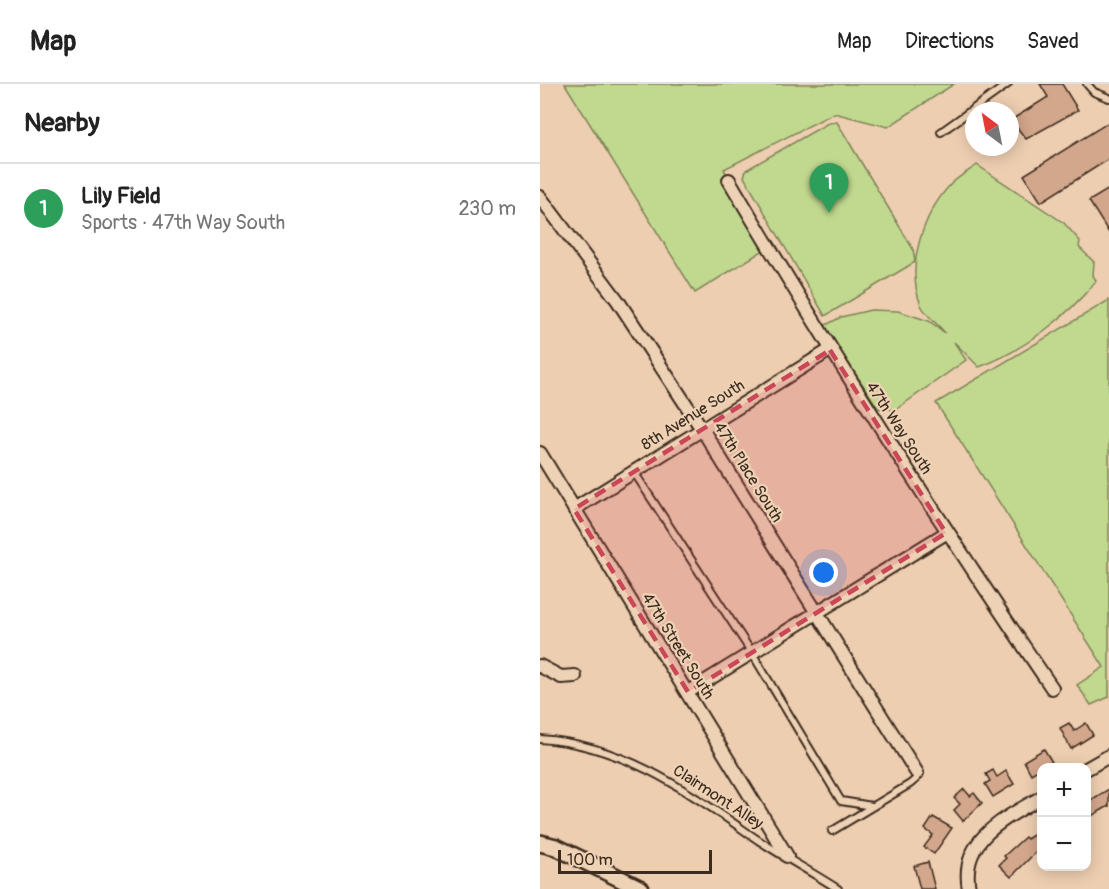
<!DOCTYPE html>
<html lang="en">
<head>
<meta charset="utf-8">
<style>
	body { margin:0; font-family:Pangolin,sans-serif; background:#f6f6f6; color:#222 }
	.controls { position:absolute; right:18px; bottom:18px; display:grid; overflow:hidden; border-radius:12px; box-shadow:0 3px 15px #0003 }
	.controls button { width:54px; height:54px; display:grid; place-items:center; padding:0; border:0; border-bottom:2px solid #e0e0e0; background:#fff; color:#222; font:30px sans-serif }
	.compass { position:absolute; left:425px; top:18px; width:54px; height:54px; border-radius:50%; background:#fff; box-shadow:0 3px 15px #0003; rotate:328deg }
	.scale { position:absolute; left:18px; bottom:15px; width:154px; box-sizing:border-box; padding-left:6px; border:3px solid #3b2a1e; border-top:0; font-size:16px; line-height:21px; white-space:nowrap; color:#3b2a1e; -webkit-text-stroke:4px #eed2b5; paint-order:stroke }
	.you { position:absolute; left:284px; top:489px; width:21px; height:21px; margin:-15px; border:4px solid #fff; border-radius:50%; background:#1a73e8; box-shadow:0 0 0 9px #1a73e833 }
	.badge { display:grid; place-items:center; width:39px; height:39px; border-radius:50%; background:#d1495b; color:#fff; font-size:20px; font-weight:700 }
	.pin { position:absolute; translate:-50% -50px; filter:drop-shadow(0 2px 3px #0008) }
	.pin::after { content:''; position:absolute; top:32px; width:21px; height:18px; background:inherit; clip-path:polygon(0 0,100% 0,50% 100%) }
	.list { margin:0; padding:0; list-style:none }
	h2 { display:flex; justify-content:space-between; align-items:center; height:78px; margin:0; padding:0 24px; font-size:26px }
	h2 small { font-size:20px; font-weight:400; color:#767676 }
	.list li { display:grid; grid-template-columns:39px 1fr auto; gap:18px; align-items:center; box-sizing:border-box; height:90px; padding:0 24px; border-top:2px solid #e0e0e0 }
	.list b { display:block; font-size:22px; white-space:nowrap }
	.list p { margin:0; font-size:20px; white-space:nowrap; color:#767676 }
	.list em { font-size:20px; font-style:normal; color:#767676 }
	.map { position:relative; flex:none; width:569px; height:805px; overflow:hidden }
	header { display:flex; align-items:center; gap:36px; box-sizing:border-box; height:84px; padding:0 30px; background:#fff; border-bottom:2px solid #e0e0e0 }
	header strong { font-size:28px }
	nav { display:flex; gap:33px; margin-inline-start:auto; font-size:21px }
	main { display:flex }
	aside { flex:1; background:#fff }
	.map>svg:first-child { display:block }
</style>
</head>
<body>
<header>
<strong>Map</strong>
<nav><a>Map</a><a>Directions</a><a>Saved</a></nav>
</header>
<main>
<aside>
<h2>Nearby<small></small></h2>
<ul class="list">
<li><span class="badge" style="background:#2e9e5b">1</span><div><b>Lily Field</b><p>Sports · 47th Way South</p></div><em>230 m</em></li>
</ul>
</aside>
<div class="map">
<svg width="569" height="805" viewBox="0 0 569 805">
	<rect width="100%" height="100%" fill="#eeceb1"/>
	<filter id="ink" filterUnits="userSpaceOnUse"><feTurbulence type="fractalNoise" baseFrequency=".0167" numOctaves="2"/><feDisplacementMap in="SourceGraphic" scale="12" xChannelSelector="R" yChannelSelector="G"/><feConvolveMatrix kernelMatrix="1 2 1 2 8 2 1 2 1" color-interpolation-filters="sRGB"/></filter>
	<g filter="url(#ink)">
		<g fill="#c0d98f" stroke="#7e8256" stroke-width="1.5">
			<path d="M25,0H414L348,43L294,29L184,85L224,166L155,209Z"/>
			<path d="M297,38L373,165L375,178L285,232L204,93L206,86L288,39Z"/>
			<path d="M437,81L524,139L540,157L539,163L554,178L553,191L556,197C527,233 483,267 439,283L414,258L426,276L355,326L338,324L284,242L301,233L331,226L358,227L389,237L405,249C398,240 386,232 381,221C365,182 383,130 411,100C418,93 429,87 437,81Z"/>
			<path d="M569,216V613L551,621L537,601L564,583L396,319Z"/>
		</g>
		<g fill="#d3a78c" stroke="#3b2a1e" stroke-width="1.5">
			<path d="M500,0H522L538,26L486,55L471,36L508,13Z"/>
			<path d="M569,38V75L501,118L484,91Z"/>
			<path d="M569,105V149L549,117Z"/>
			<path d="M529,639L534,647L546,639L553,651L531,665L520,644Z"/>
			<path d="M504,665L512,678L491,690L484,677Z"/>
			<path d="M453,686L457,693L466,687L474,700L453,713L445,700L450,697L446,690Z"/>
			<path d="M424,705L430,712L434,709L442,719L423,737L414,726L420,720L414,714Z"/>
			<path d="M569,705V722L546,735V719Z"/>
			<path d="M393,733L412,744L394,770L384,763L393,751L385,745Z"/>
			<path d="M501,746V763L471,793L459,781L466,774L464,772L485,753L487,755Z"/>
			<path d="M388,778L395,805H380L374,782Z"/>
		</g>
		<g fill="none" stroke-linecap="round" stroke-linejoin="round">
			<g stroke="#3b2a1e" stroke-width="10">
				<g id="service">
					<path d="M547,0L554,8L569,14"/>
					<path d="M401,48L468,0"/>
					<path d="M94,388L212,569L301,717L332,722"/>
					<path d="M0,655C78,660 143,703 205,747C234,768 267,785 298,805"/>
					<path d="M292,747L370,700L376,695L377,689"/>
				</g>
			</g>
			<g stroke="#3b2a1e" stroke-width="16">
				<g id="minor">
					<path d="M189,96C291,269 399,438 512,604"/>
					<path d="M0,113L78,217L162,345L377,689"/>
					<path d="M0,369L247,772"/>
					<path d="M34,425L290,266"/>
					<path d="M0,582L21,593L35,592"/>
					<path d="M148,608L406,449"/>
					<path d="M546,685L569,672"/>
					<path d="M429,805C419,755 466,734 502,713"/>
				</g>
			</g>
			<g stroke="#3b2a1e" stroke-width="20">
				<path id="tertiary" d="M0,759L16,763L101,805"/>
			</g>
			<use href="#service" stroke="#eed2b5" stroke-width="6"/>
			<use href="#minor" stroke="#eed2b5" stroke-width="12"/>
			<use href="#tertiary" stroke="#eed2b5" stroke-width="15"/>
		</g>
	</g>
	<path fill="#ca4758" fill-opacity="0.2" stroke="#ca4758" stroke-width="4.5" stroke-dasharray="12 8" stroke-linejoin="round" d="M290,266L406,449L148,608L34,425Z"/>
	<g text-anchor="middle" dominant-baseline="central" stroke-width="4.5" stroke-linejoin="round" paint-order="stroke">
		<g font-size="16" fill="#3b2a1e" stroke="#eed2b5">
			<text transform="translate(153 331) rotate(-32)">8th Avenue South</text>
			<text transform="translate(359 344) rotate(57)">47th Way South</text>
			<text transform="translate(208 388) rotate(58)">47th Place South</text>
			<text transform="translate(138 562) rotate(58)">47th Street South</text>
			<text transform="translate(178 713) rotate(33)">Clairmont Alley</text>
		</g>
	</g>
</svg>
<div class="controls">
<button>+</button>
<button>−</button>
</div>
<svg class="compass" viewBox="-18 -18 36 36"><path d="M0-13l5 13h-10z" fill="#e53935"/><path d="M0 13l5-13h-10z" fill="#767676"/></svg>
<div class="scale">100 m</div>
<div class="you"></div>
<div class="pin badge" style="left:289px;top:129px;background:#2e9e5b">1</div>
</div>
</main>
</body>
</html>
